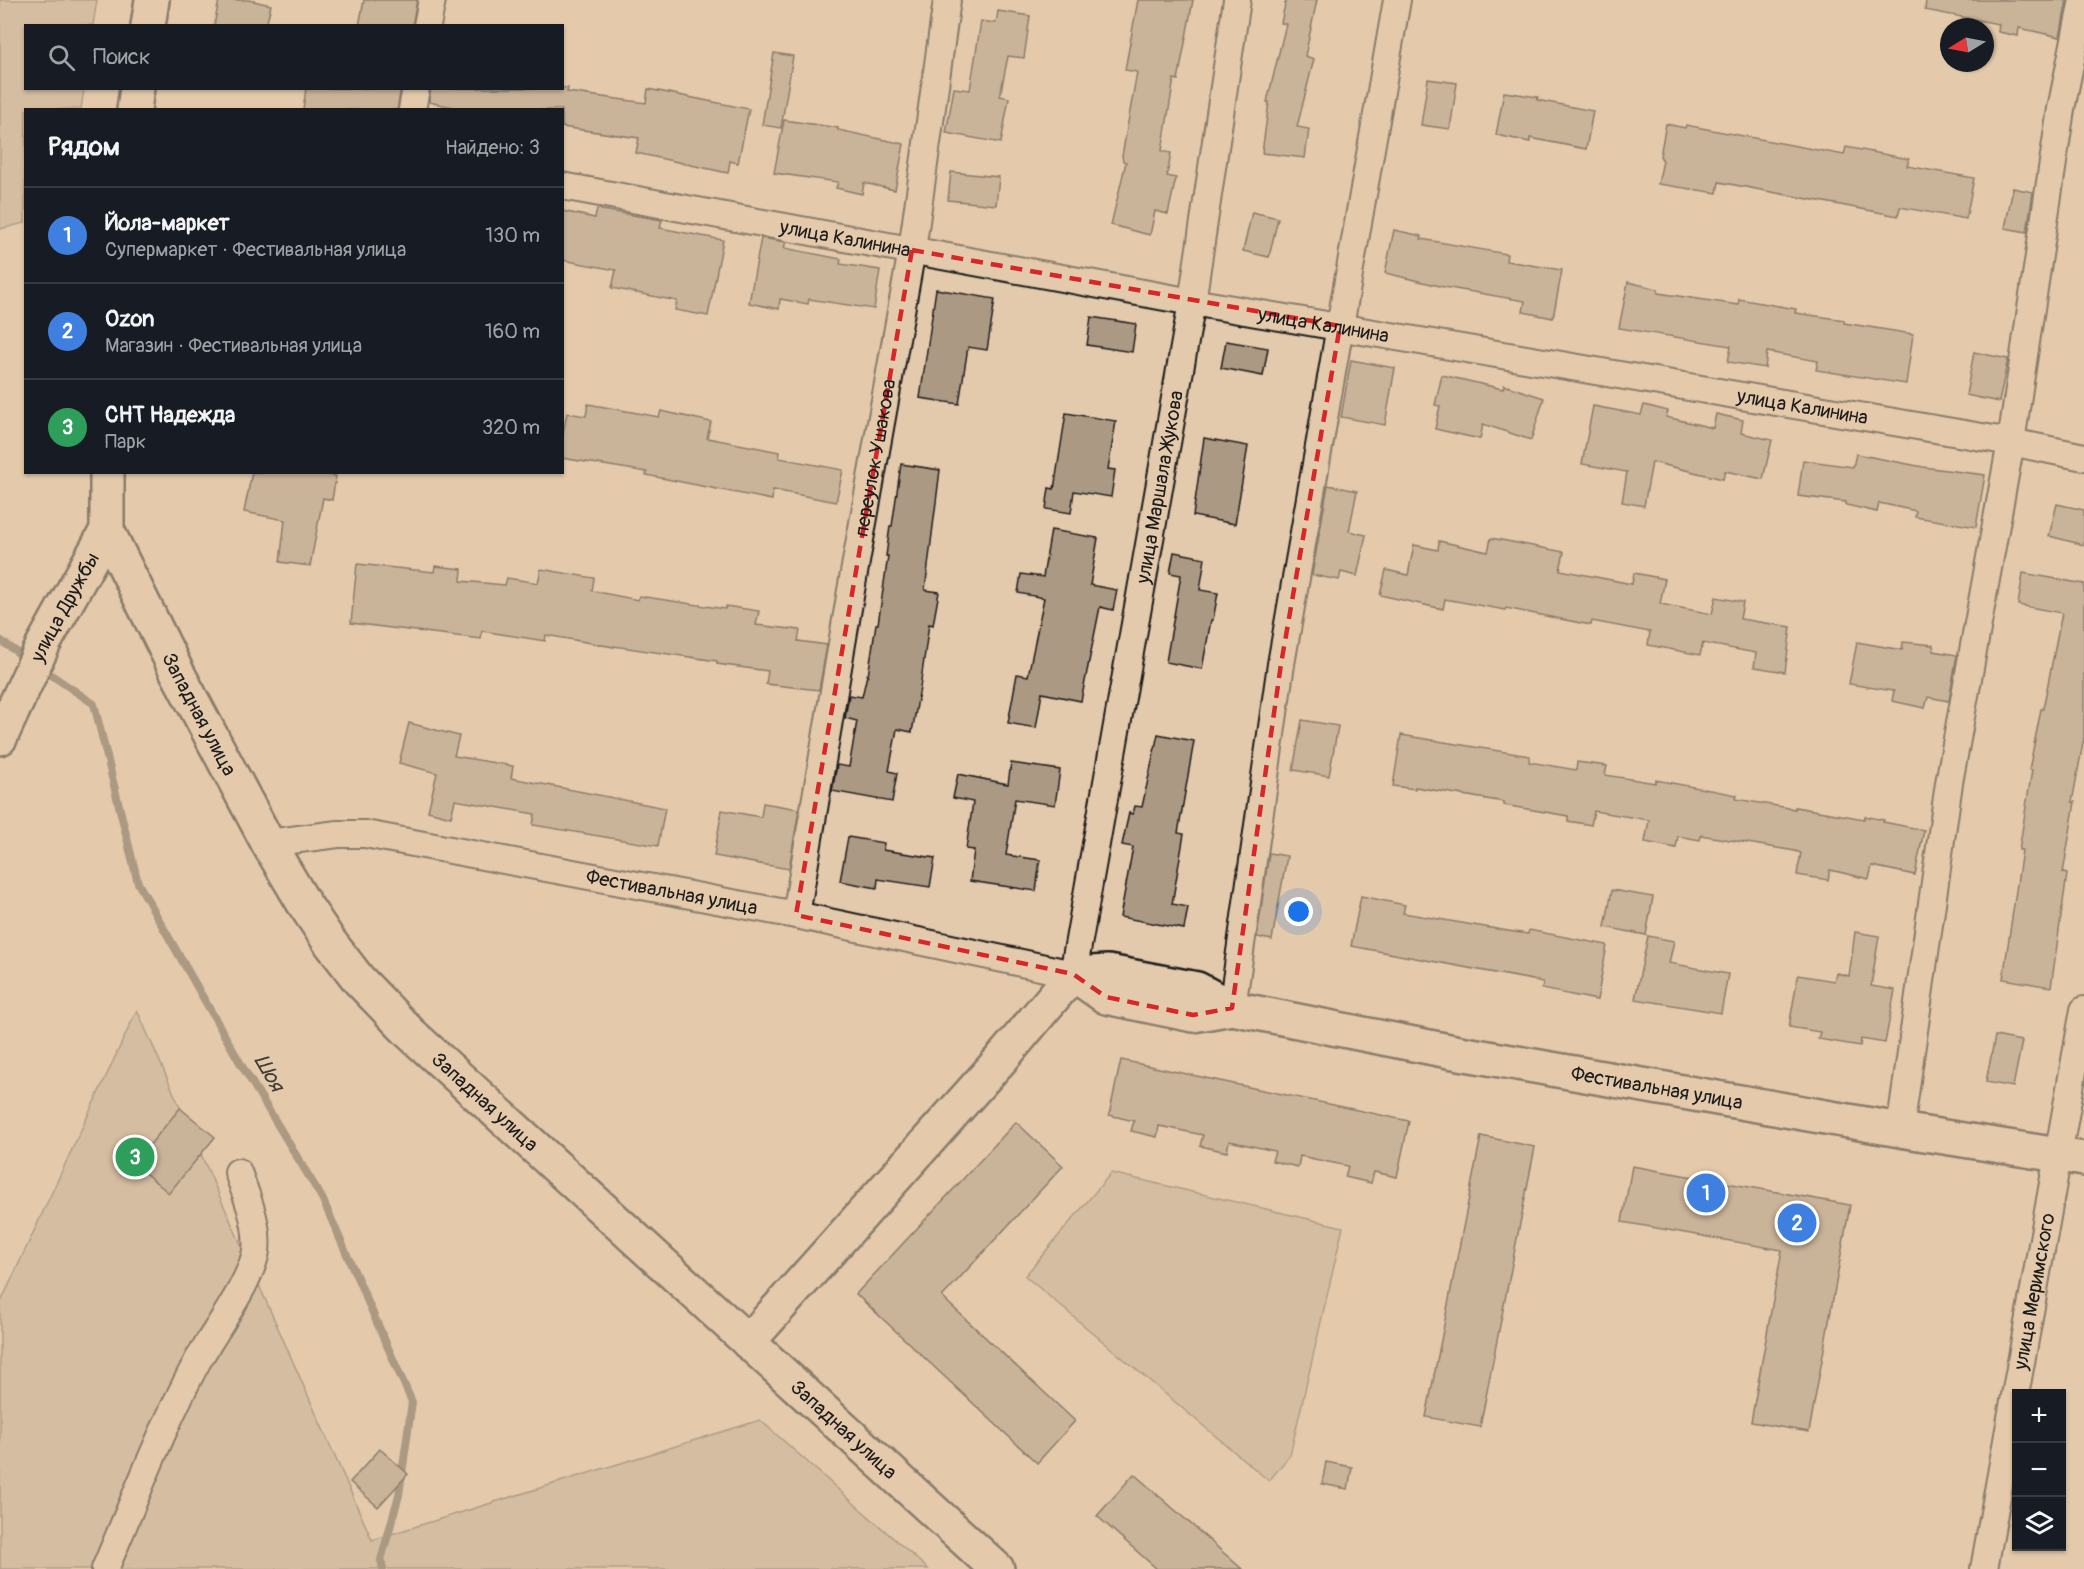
<!DOCTYPE html>
<html lang="ru">
<head>
<meta charset="utf-8">
<style>
	body { margin:0; font-family:Pangolin,sans-serif; background:#242831; color:#f1f3f6 }
	.controls { position:absolute; right:18px; bottom:18px; display:grid; overflow:hidden; border-radius:0px; box-shadow:0 2px 4px #0004 }
	.controls button { width:54px; height:54px; display:grid; place-items:center; padding:0; border:0; border-bottom:2px solid #363941; background:#171b24; color:#f1f3f6; font:30px sans-serif }
	.compass { position:absolute; left:1940px; top:18px; width:54px; height:54px; border-radius:50%; background:#171b24; box-shadow:0 2px 4px #0004; rotate:260deg }
	.you { position:absolute; left:1299px; top:912px; width:21px; height:21px; margin:-15px; border:4px solid #fff; border-radius:50%; background:#1a73e8; box-shadow:0 0 0 9px #1a73e833 }
	.badge { display:grid; place-items:center; width:39px; height:39px; border-radius:50%; background:#7c3aed; color:#fff; font-size:20px; font-weight:700 }
	.pin { position:absolute; translate:-50% -50%; border:3px solid #fff; box-shadow:0 2px 6px #0006 }
	.list { margin:0; padding:0; list-style:none }
	h2 { display:flex; justify-content:space-between; align-items:center; height:78px; margin:0; padding:0 24px; font-size:26px }
	h2 small { font-size:20px; font-weight:400; color:#9ea1a6 }
	.list li { display:grid; grid-template-columns:39px 1fr auto; gap:18px; align-items:center; box-sizing:border-box; height:96px; padding:0 24px; border-top:2px solid #363941 }
	.list b { display:block; font-size:22px; white-space:nowrap }
	.list p { margin:0; font-size:20px; white-space:nowrap; color:#9ea1a6 }
	.list em { font-size:20px; font-style:normal; color:#9ea1a6 }
	.icon { flex:none; width:33px; height:33px; fill:none; stroke:currentColor; stroke-width:2; stroke-linecap:round; stroke-linejoin:round }
	.map { position:relative; flex:none; width:2084px; height:1569px; overflow:hidden }
	.search { position:absolute; background:#171b24; box-shadow:0 2px 4px #0004; left:24px; top:24px; width:540px; height:66px; display:flex; align-items:center; gap:15px; box-sizing:border-box; padding:0 21px; border-radius:0px; color:#9ea1a6; font-size:22px }
	.panel { position:absolute; background:#171b24; box-shadow:0 2px 4px #0004; left:24px; top:108px; width:540px; height:366px; border-radius:0px }
	.map>svg:first-child { display:block }
</style>
</head>
<body>
<div class="map">
<svg width="2084" height="1569" viewBox="0 0 2084 1569">
	<rect width="100%" height="100%" fill="#e4caac"/>
	<filter id="ink" filterUnits="userSpaceOnUse"><feTurbulence type="fractalNoise" baseFrequency=".0167" numOctaves="2"/><feDisplacementMap in="SourceGraphic" scale="12" xChannelSelector="R" yChannelSelector="G"/><feConvolveMatrix kernelMatrix="1 2 1 2 8 2 1 2 1" color-interpolation-filters="sRGB"/></filter>
	<g filter="url(#ink)">
		<g fill="#c3ae94" stroke="#706558" stroke-width="1.5">
			<path d="M0,0H97L93,25L26,26V88L84,89L81,109L26,110L25,223L0,229Z"/>
			<path d="M137,1010L372,1540L760,1420L928,1569H0V1304Z"/>
			<path d="M1111,1173L1343,1227L1290,1455L1269,1481L1025,1276Z"/>
		</g>
		<g fill="none" stroke-linecap="round" stroke-linejoin="round">
			<g stroke="#665d51" stroke-width="8">
				<path d="M0,640L28,660"/>
				<path d="M41,668L94,704L138,883L242,1066L322,1198L412,1402L399,1495L381,1560L383,1569"/>
			</g>
		</g>
		<g fill="#ac9984" stroke="#1c1c1c" stroke-width="1.5">
			<path d="M219,0H249L271,5L266,26H214Z"/>
			<path d="M364,0H417L412,26H359Z"/>
			<path d="M1138,0H1193L1178,80L1174,79L1162,151L1171,153L1167,176L1176,178L1168,214L1155,211L1150,235L1111,225L1126,162L1123,161L1122,156L1137,72L1125,70Z"/>
			<path d="M1286,0H1317L1305,56L1314,59L1297,127L1309,129L1305,158L1262,153L1269,102H1267L1286,24L1281,23Z"/>
			<path d="M1926,0H2067L2060,37L2019,28L2018,36L1998,32L1999,24L1925,10Z"/>
			<path d="M998,11L1030,16L1024,58L1008,56L1000,96L1009,98L1001,143L946,133L954,88L970,90L981,21L996,23Z"/>
			<path d="M774,53L793,56L781,128L762,125Z"/>
			<path d="M1428,79L1457,83L1450,129L1421,125Z"/>
			<path d="M306,88H401L397,110H303Z"/>
			<path d="M431,88H568L567,92L646,103L648,89L749,109L738,163L730,161L728,173L636,153L639,138L562,127V110H467L429,102Z"/>
			<path d="M1504,92L1538,97L1537,100L1593,111L1586,149L1530,138V142L1496,135Z"/>
			<path d="M784,120L838,128V130L904,144L895,190L864,183L862,194L836,188L838,182L774,173Z"/>
			<path d="M1666,124L1685,128L1686,125L1844,155L1846,147L1909,159L1907,166L1974,178L1966,219L1900,207L1898,216L1719,182L1717,193L1658,184L1663,161L1660,156Z"/>
			<path d="M951,172L999,177L996,205L948,200Z"/>
			<path d="M2013,188L2033,192L2027,232L2005,228Z"/>
			<path d="M597,209L662,220L660,228L723,240L708,316L675,310L677,301L612,288L616,270L562,260V211L595,218Z"/>
			<path d="M1252,212L1278,218L1269,257L1243,251Z"/>
			<path d="M1394,230L1422,236L1421,239L1507,254L1506,261L1562,270L1553,318L1523,312L1525,301L1444,287L1385,273Z"/>
			<path d="M761,238L786,242L784,248L841,259L840,264L880,270L874,309L809,299L808,304L780,299L779,309L749,303Z"/>
			<path d="M1628,282L1658,289V293L1738,305L1739,299L1796,309L1795,313L1844,320V323L1913,334L1906,384L1816,370L1818,361L1767,352L1765,368L1728,362L1731,346L1619,328Z"/>
			<path d="M936,289L995,299L987,350L968,347L959,404L920,398Z"/>
			<path d="M1091,317L1136,324L1132,352L1087,345Z"/>
			<path d="M1226,341L1268,348L1263,376L1221,368Z"/>
			<path d="M1974,352L2008,359L1999,402L1966,395Z"/>
			<path d="M1351,360L1395,368L1385,425L1341,417Z"/>
			<path d="M1442,375L1503,389L1504,385L1544,398L1531,440L1483,424L1480,439L1435,429L1440,406L1435,405Z"/>
			<path d="M588,404L659,417L661,411L711,422L707,438L780,452L779,458L843,470L836,502L773,490L772,500L646,475L647,472L562,458V438L567,413L586,416Z"/>
			<path d="M1644,405L1668,411L1666,417L1713,428L1716,414L1743,420L1741,433L1772,440L1763,479L1725,471L1723,479L1652,462L1644,506L1622,502L1627,472L1582,464L1593,406L1641,415Z"/>
			<path d="M1066,413L1116,421L1108,469L1115,470L1111,497L1074,491L1071,513L1046,509L1049,488L1054,489Z"/>
			<path d="M1204,438L1248,446L1235,524L1193,516Z"/>
			<path d="M1856,454L1923,467L1985,475L1976,527L1915,517L1916,511L1879,503L1877,512L1846,505V502L1798,496L1803,460L1853,467Z"/>
			<path d="M901,464L940,470L925,590L939,592L933,625L929,624L920,688L912,732L897,729L889,771L897,773L892,802L832,791L837,765L849,767L857,721L845,718L849,695L862,697L867,675L868,676L876,624H878L888,556H886L890,526H892Z"/>
			<path d="M252,472H316L336,476L332,500L323,498L310,566L280,562L285,520L244,512Z"/>
			<path d="M1328,485L1357,491L1349,531L1366,535L1357,576L1341,572L1339,580L1312,575Z"/>
			<path d="M2057,504L2084,510V545L2049,536Z"/>
			<path d="M1051,530L1098,538L1090,585L1117,590L1113,610L1100,607L1081,701L1042,693L1036,728L1008,723L1017,674L1028,676L1044,598L1018,593L1021,574L1043,577Z"/>
			<path d="M1491,538L1564,552L1560,570L1632,584L1634,573L1665,579L1660,604L1712,614L1716,597L1743,602L1740,619L1791,627L1785,672L1754,667L1756,653L1703,643L1700,655L1648,645L1650,632L1592,621L1591,625L1506,608L1505,610L1445,599L1443,609L1380,595L1386,570L1408,575L1414,545L1438,550L1439,541L1488,552Z"/>
			<path d="M1174,552L1205,558L1200,590L1218,593L1213,620H1211L1202,669L1166,662L1181,575L1170,573Z"/>
			<path d="M357,564L434,572L435,566L462,569L461,581L505,585L507,578L538,583L541,569L594,578L592,591L638,600L639,596L725,609L726,606L759,611L756,625L800,630L798,641L827,645L819,690L766,684L768,671L717,664V661L614,646V647L546,635L545,641L482,631L481,639L351,623Z"/>
			<path d="M2023,573L2084,584V738L2072,802H2075L2063,873L2067,874L2051,987L2003,979L2022,850H2019L2032,770H2029L2041,709H2043L2062,613L2018,605Z"/>
			<path d="M1857,642L1902,650L1903,642L1933,645L1934,651L1957,655L1949,701L1928,697L1925,708L1892,701L1894,691L1849,684Z"/>
			<path d="M1302,720L1338,726L1329,776L1293,770Z"/>
			<path d="M409,723L459,736L454,756L513,766L511,778L665,808L658,846L533,825L535,814L455,800L451,817L428,811L437,773L399,763Z"/>
			<path d="M1158,734L1194,741L1178,833L1184,834L1172,904L1188,907L1184,929L1120,917L1133,847L1122,845L1129,813L1133,814L1135,806L1142,807Z"/>
			<path d="M1401,735L1530,756L1529,762L1576,770L1577,762L1607,766L1605,775L1655,783L1656,780L1737,795L1736,799L1795,809V807L1864,819L1865,816L1884,820L1883,822L1924,830L1915,875L1872,866L1869,879L1830,870L1828,880L1797,875L1801,853L1795,851L1701,835L1700,840L1678,836L1676,848L1645,842L1649,820L1594,811L1591,825L1568,821V816L1504,805V802L1415,787V789L1393,786Z"/>
			<path d="M1011,763L1060,770L1055,805L1015,799L1006,855L1040,860L1036,891L970,881L974,850L966,849L973,802L953,798L958,774L1008,784Z"/>
			<path d="M763,803L799,809L789,869L714,856L722,810L761,817Z"/>
			<path d="M848,837L884,843L883,850L935,858L930,887L878,879L877,888L840,881Z"/>
			<path d="M1269,853L1287,856L1272,940L1257,937Z"/>
			<path d="M1612,890L1653,897L1646,935L1605,927Z"/>
			<path d="M1361,896L1405,905L1403,913L1514,932L1528,934L1529,930L1607,945L1597,1000L1542,989L1543,982L1351,946Z"/>
			<path d="M1855,932L1879,936L1871,986L1895,990L1885,1043L1861,1039L1860,1046L1818,1039L1820,1032L1789,1027L1798,975L1834,981L1836,973L1849,976Z"/>
			<path d="M1648,936L1674,941L1669,963L1728,974L1721,1013L1635,999Z"/>
			<path d="M1995,1036L2022,1041L2013,1087L1986,1082Z"/>
			<path d="M1121,1060L1409,1121L1397,1177L1374,1172L1371,1183L1345,1177L1348,1166L1300,1156L1298,1167L1272,1161L1275,1151L1229,1141L1227,1152L1200,1146L1203,1135L1159,1126L1157,1137L1131,1131L1134,1121L1109,1115Z"/>
			<path d="M180,1108L215,1137L169,1193L134,1164Z"/>
			<path d="M1016,1122L1063,1166L942,1297L1075,1421L1037,1463L856,1294Z"/>
			<path d="M1481,1136L1535,1147L1480,1427L1426,1417Z"/>
			<path d="M1632,1166L1850,1205L1809,1432L1751,1422L1782,1250L1622,1222Z"/>
			<path d="M380,1449L408,1474L378,1507L350,1482Z"/>
			<path d="M1326,1462L1352,1467L1348,1489L1322,1484Z"/>
			<path d="M1134,1474L1242,1569H1157L1097,1516Z"/>
		</g>
		<g fill="none" stroke-linecap="round" stroke-linejoin="round">
			<g stroke="#1c1c1c" stroke-width="30">
				<g id="street">
					<path d="M427,26L432,0"/>
					<path d="M412,110L416,88"/>
					<path id="s1" d="M562,186L1192,302L2011,442L2084,457"/>
					<path id="s2" d="M268,843L338,834H365L796,915L1073,974L1192,302L1237,0"/>
					<path id="s3" d="M796,915L854,573L912,250L947,0"/>
					<path d="M1232,1008L1281,664L1397,0"/>
					<path d="M1900,1130L1949,783L2011,442L2061,109L2083,0"/>
					<path d="M105,1569C135,1499 162,1427 198,1360C214,1332 251,1282 256,1251C259,1224 247,1198 238,1172"/>
					<path id="s4" d="M1984,1569L2084,1010"/>
				</g>
			</g>
			<g stroke="#1c1c1c" stroke-width="38">
				<g id="secondary">
					<path id="s5" d="M0,738L44,643L107,530"/>
					<path id="s6" d="M1073,974L1108,972L1197,989L1232,1008L1454,1052L1900,1130L2084,1159"/>
					<path d="M1073,974L1106,997L1193,1015L1232,1008"/>
					<path d="M748,1342L1003,1057L1073,974"/>
				</g>
			</g>
			<g stroke="#1c1c1c" stroke-width="38">
				<g id="primary">
					<path d="M148,26L152,0"/>
					<path d="M134,110L137,88"/>
					<path id="s7" d="M107,472V530L177,672L268,843L303,902L329,941L359,980L410,1033L997,1569"/>
				</g>
			</g>
			<use href="#street" stroke="#e4caac" stroke-width="26"/>
			<use href="#secondary" stroke="#e4caac" stroke-width="33"/>
			<use href="#primary" stroke="#e4caac" stroke-width="33"/>
		</g>
	</g>
	<path d="M0 0H2084V1569H0ZM912,250L1340,326L1281,664L1232,1008L1193,1015L1106,997L1073,974L796,915Z" fill="#e4caac" fill-opacity=".55" fill-rule="evenodd"/>
	<path fill="none" stroke="#d62828" stroke-width="4.5" stroke-dasharray="12 8" stroke-linejoin="round" d="M912,250L1340,326L1281,664L1232,1008L1193,1015L1106,997L1073,974L796,915Z"/>
	<g text-anchor="middle" dominant-baseline="central" stroke-width="4.5" stroke-linejoin="round" paint-order="stroke">
		<g font-size="20" fill="#1c1c1c" stroke="#e4caac">
			<text stroke="none"><textPath href="#s1" startOffset="288">улица Калинина</textPath></text>
			<text stroke="none"><textPath href="#s1" startOffset="774">улица Калинина</textPath></text>
			<text stroke="none"><textPath href="#s1" startOffset="1260">улица Калинина</textPath></text>
			<text stroke="none"><textPath href="#s3" startOffset="464">переулок Ушакова</textPath></text>
			<text stroke="none"><textPath href="#s2" startOffset="1314">улица Маршала Жукова</textPath></text>
			<text stroke="none"><textPath href="#s5" startOffset="146">улица Дружбы</textPath></text>
			<text stroke="none"><textPath href="#s7" startOffset="264">Западная улица</textPath></text>
			<text stroke="none"><textPath href="#s2" startOffset="410">Фестивальная улица</textPath></text>
			<text stroke="none"><textPath href="#s6" startOffset="598">Фестивальная улица</textPath></text>
			<text stroke="none"><textPath href="#s7" startOffset="750">Западная улица</textPath></text>
			<text stroke="none"><textPath href="#s4" startOffset="282">улица Меримского</textPath></text>
			<text stroke="none"><textPath href="#s7" startOffset="1236">Западная улица</textPath></text>
		</g>
		<g font-size="21" font-style="italic" fill="#413c37" stroke="#e4caac">
			<text transform="translate(269 1073) rotate(60)">Шоя</text>
		</g>
	</g>
</svg>
<div class="controls">
<button>+</button>
<button>−</button>
<button><svg class="icon" aria-label="layers" viewBox="0 0 24 24"><path d="M12 4l9 5-9 5-9-5zM3 14l9 5 9-5"/></svg></button>
</div>
<svg class="compass" viewBox="-18 -18 36 36"><path d="M0-13l5 13h-10z" fill="#e53935"/><path d="M0 13l5-13h-10z" fill="#9ea1a6"/></svg>
<div class="you"></div>
<div class="pin badge" style="left:1706px;top:1193px;background:#3f7fe0">1</div>
<div class="pin badge" style="left:1797px;top:1223px;background:#3f7fe0">2</div>
<div class="pin badge" style="left:135px;top:1157px;background:#2e9e5b">3</div>
<div class="search"><svg class="icon" aria-label="search" viewBox="0 0 24 24"><circle cx="10" cy="10" r="6"/><path d="M15 15l6 6"/></svg>Поиск</div>
<section class="panel">
<h2>Рядом<small>Найдено: 3</small></h2>
<ul class="list">
<li><span class="badge" style="background:#3f7fe0">1</span><div><b>Йола-маркет</b><p>Супермаркет · Фестивальная улица</p></div><em>130 m</em></li>
<li><span class="badge" style="background:#3f7fe0">2</span><div><b>Ozon</b><p>Магазин · Фестивальная улица</p></div><em>160 m</em></li>
<li><span class="badge" style="background:#2e9e5b">3</span><div><b>СНТ Надежда</b><p>Парк</p></div><em>320 m</em></li>
</ul>
</section>
</div>
</body>
</html>
